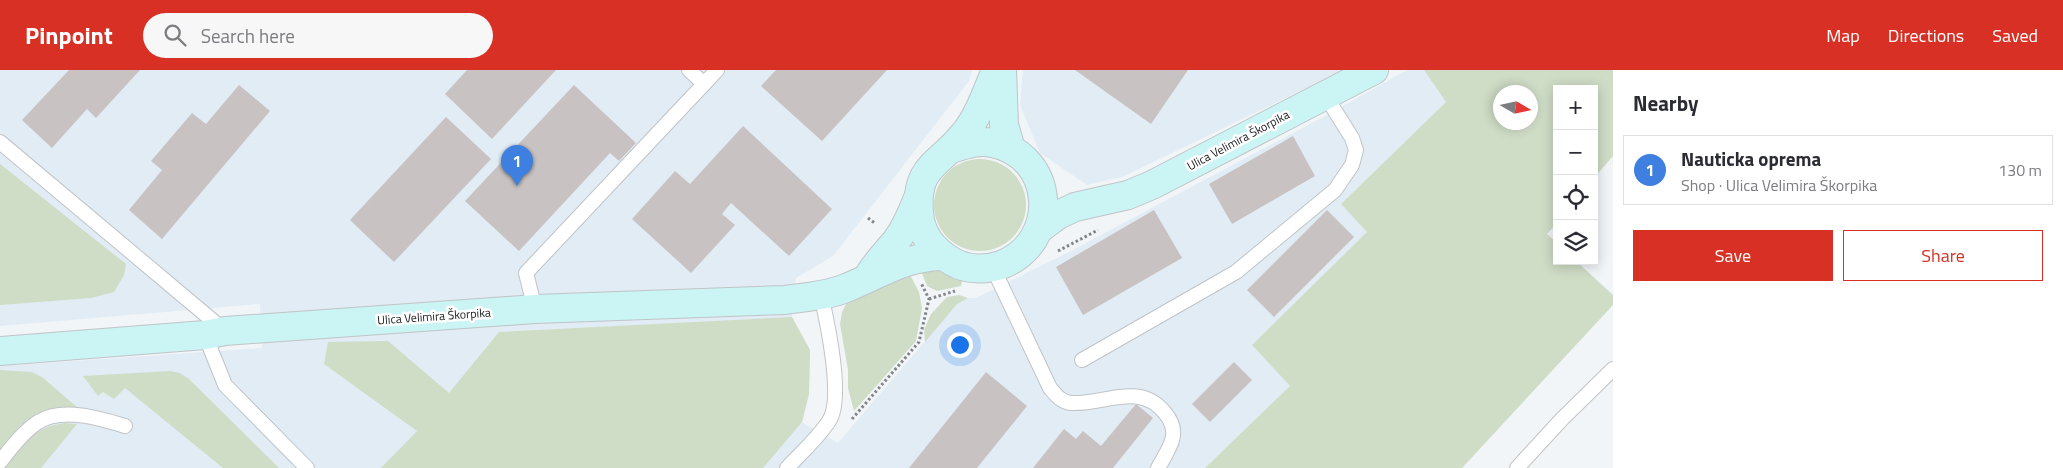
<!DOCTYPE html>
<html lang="en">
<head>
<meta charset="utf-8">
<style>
	body { margin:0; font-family:"Titillium Web",sans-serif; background:#f7f7f7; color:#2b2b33 }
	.controls { position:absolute; right:15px; top:15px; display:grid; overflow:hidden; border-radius:0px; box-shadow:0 2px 12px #0003 }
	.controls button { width:45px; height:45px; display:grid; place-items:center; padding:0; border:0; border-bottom:1px solid #e1e1e2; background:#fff; color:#2b2b33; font:25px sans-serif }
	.compass { position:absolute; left:1493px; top:15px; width:45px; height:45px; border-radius:50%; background:#fff; box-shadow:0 2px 12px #0003; rotate:99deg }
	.you { position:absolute; left:959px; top:274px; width:18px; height:18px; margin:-12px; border:4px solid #fff; border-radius:50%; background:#1a73e8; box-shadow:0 0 0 8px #1a73e833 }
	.badge { display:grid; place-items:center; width:32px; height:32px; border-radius:50%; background:#d93025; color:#fff; font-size:16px; font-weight:700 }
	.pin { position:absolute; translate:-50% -41px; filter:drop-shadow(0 1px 2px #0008) }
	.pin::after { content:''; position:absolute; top:26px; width:18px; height:15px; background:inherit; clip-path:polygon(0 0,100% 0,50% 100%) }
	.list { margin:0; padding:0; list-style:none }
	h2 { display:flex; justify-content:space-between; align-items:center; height:65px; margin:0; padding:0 20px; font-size:21px }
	h2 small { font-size:16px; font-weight:400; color:#7c7c81 }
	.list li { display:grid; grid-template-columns:32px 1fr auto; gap:15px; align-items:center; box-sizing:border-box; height:70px; margin:0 10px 10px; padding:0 10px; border:1px solid #e1e1e2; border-radius:0px }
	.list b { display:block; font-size:19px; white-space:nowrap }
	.list p { margin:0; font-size:16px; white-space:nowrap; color:#7c7c81 }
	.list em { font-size:16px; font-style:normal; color:#7c7c81 }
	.actions { display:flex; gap:10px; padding:15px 20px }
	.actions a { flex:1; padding:11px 0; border:1px solid #d93025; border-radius:0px; text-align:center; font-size:18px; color:#d93025 }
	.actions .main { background:#d93025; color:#fff }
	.icon { flex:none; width:28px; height:28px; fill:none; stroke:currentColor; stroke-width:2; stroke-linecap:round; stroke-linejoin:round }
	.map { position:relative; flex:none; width:1613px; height:398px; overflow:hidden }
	header { display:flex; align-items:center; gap:30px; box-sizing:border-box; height:70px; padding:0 25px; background:#d93025; color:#fff }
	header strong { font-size:24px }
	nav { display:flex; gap:28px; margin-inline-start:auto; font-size:18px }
	.search { width:350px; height:45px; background:#f7f7f7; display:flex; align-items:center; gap:12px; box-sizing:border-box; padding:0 18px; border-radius:28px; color:#7c7c81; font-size:19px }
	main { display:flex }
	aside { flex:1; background:#fff }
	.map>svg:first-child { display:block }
</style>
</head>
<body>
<header>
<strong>Pinpoint</strong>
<div class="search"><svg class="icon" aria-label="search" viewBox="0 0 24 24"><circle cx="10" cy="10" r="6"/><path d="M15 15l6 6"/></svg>Search here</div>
<nav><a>Map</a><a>Directions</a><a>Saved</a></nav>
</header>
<main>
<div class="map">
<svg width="1613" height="398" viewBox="0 0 1613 398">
	<rect width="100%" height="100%" fill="#f1f5f8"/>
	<g fill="#e1ecf5">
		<path d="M0,0H972L969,11L833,186L796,208L792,247L810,280L809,324L802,352L838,373L957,234L968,228H976L1069,182L1323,47L1407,0H1424L1446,32L1341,134L1368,162L1252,275L1290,316L1205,398H0V296L262,278L260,234L0,256Z"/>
		<path d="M1023,0H1344L1122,107L1087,115L1040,83L1020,35Z"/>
	</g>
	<g fill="#cfdcc6" fill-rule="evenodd">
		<path d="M1424,0H1613V86L1594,108V19H1557V153L1547,164L1557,173V191H1576L1613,225V235L1462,398H1205L1290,316L1252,275L1367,162L1341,134L1446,32ZM1500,22H1530V52H1500Z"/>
		<circle cx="980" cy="135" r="46"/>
		<path d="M0,94L126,194L124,205L114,222L91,228L0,235Z"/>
		<path d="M928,194L963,206L961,216L937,221L927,216L919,196Z"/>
		<path d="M906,197L919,222L922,238L916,271L854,341L848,318V300L840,254L842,242L847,232Z"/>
		<path d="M959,225L968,228L957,234L925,272L924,260L931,244L947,227Z"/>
		<path d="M792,247L810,280L809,324L802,352L763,398H381L417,361L324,294L328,272L388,271L449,323L499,262Z"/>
		<path d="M0,300L32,302L42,307L79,339C40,333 19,351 0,383Z"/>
		<path d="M170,301L180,303L189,309L279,398H223L125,318L114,329L103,322L98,326L83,306Z"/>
		<path d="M65,353L77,354L41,398H5C22,374 33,357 65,353Z"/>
	</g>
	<g fill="#c8c3c2">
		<path d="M69,0H140L96,48L87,39L52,78L22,50Z"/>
		<path d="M467,0H556L492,69L445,24Z"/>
		<path d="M776,0H887L822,71L761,16Z"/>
		<path d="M1075,0H1188L1151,54Z"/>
		<path d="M239,15L270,41L162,169L129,140L162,100L151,91L192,43L206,54Z"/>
		<path d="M574,15L636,73L619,91L610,83L519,181L465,131Z"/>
		<path d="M446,47L491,89L394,192L350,150Z"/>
		<path d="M743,56L832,139L789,186L731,133L722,144L735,155L691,203L632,149L675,101L690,114Z"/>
		<path d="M1293,66L1315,106L1232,154L1209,114Z"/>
		<path d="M1154,140L1182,188L1083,245L1056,197Z"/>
		<path d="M1327,140L1354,167L1274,247L1247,220Z"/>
		<path d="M1234,292L1252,310L1210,352L1192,334Z"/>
		<path d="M986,302L1027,336L977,398H909Z"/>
		<path d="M1136,334L1153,348L1113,398H1033L1064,359L1076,369L1083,361L1101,376Z"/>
	</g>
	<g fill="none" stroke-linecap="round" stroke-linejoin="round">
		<g stroke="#c0c4c7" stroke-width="16">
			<g id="lane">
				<path d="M704,14L717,0"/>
				<path d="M0,72L225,261"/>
				<path d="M993,198L1050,318C1056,325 1061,332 1071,333C1104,335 1140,311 1165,343C1182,363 1169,378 1158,398"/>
				<path d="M535,239L526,203L704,14L689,0"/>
				<path d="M205,265L225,315L307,398"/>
				<path d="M1082,290L1236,202L1335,120L1352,95L1356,80L1352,68L1325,25"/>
				<path d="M0,392C11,378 23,362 38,352C63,337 99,348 125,356"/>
				<path d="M787,398C801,383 818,368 829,351C844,329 827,251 821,225"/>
				<path d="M1517,398L1562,349L1613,299"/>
			</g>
		</g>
		<g stroke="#c0c4c7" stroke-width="30">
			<g id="secondary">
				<path d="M1002,0L1004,55L1011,79"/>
				<path d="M951,79C964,75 978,70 992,73C1056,85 1061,172 1001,195C986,200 967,200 953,192C934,181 920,164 919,142C915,95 941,94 964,64C979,46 987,21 996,0"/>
				<path d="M1039,159L1058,145L1075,137L1128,125L1152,115L1374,0"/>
				<path d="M869,205C877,192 887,182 896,171C906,158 912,143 918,128"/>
				<path d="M0,281L205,265L225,261L535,239L785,230C805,227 827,226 846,218C881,204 903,187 942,186"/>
			</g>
		</g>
		<g stroke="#838588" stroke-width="3" stroke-dasharray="2.5 2.5" stroke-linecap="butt">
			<path d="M868,148L876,154"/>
			<path d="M1058,181L1098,160"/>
			<path d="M929,229L955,221"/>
			<path d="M852,349L919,272L929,229L921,213"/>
		</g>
		<use href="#lane" stroke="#fff" stroke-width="14"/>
		<use href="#secondary" stroke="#cbf4f4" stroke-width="28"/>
	</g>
	<g text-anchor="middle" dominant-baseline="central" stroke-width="5" stroke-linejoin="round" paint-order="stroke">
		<g font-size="12" fill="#1b1c1e" stroke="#fff">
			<text transform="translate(1238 70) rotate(-28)">Ulica Velimira Škorpika</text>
			<text transform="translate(434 246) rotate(-4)">Ulica Velimira Škorpika</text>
		</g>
	</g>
</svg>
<div class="controls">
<button>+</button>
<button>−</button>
<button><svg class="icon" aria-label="locate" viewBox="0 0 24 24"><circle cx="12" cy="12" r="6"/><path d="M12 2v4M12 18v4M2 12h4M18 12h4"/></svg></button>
<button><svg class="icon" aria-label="layers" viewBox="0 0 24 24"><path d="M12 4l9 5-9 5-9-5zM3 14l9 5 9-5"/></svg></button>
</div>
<svg class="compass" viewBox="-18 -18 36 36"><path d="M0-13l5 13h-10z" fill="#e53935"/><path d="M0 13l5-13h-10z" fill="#7c7c81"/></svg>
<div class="you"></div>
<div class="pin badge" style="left:517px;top:116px;background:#3f7fe0">1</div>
</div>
<aside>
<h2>Nearby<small></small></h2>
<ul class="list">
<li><span class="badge" style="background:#3f7fe0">1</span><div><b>Nauticka oprema</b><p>Shop · Ulica Velimira Škorpika</p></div><em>130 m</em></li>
</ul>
<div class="actions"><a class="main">Save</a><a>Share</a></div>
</aside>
</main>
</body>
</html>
